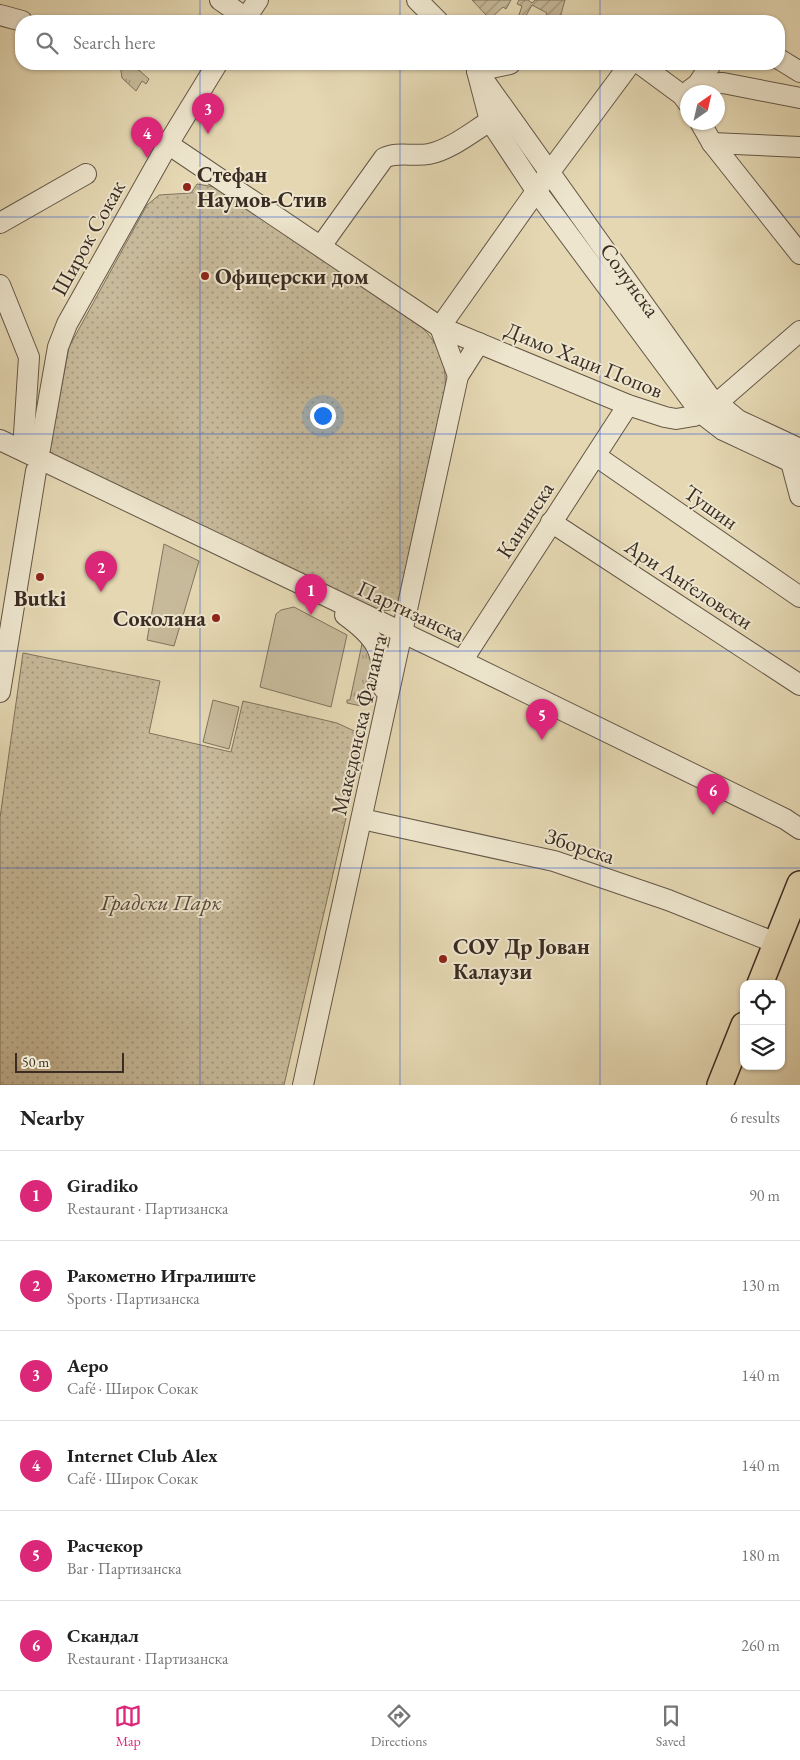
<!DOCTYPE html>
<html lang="en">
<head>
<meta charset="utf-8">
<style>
	body { margin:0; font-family:"EB Garamond",serif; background:#f2f2f2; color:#222 }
	.controls { position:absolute; right:15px; bottom:15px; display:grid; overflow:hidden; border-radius:10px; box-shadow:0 1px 4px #0004 }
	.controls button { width:45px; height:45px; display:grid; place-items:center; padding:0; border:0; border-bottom:1px solid #e0e0e0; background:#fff; color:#222; font:25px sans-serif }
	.compass { position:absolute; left:680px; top:85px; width:45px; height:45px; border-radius:50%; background:#fff; box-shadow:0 1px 4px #0004; rotate:34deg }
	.scale { position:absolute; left:15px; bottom:12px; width:109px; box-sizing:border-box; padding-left:5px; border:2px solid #3a2c23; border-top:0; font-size:14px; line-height:18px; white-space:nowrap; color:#3a2c23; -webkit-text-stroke:4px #ede5cd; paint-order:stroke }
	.you { position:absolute; left:322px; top:415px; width:18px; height:18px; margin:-12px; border:4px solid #fff; border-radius:50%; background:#1a73e8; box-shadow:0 0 0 8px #1a73e833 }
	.badge { display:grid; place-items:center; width:32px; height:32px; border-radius:50%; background:#db2777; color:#fff; font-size:16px; font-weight:700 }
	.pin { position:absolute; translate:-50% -41px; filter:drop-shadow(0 1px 2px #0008) }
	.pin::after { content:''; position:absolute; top:26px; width:18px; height:15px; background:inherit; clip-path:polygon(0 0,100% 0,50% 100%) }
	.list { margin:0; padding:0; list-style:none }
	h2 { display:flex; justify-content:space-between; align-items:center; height:65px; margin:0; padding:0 20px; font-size:21px }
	h2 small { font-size:16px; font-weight:400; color:#767676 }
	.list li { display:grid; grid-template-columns:32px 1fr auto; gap:15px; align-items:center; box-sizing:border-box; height:90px; padding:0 20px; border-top:1px solid #e0e0e0 }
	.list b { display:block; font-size:19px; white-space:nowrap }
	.list p { margin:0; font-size:16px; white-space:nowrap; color:#767676 }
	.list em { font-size:16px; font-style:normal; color:#767676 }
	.icon { flex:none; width:28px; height:28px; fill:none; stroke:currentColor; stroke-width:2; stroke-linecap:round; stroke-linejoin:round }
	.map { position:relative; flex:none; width:800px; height:1085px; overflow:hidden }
	.search { position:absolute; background:#fff; box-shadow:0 1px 4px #0004; left:15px; right:15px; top:15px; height:55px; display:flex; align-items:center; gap:12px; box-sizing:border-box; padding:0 18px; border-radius:20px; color:#767676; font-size:19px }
	.sheet { height:605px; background:#fff }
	nav { display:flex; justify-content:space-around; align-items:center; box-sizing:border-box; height:70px; border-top:1px solid #e0e0e0; background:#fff; font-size:14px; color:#767676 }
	nav a { display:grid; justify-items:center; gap:2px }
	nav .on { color:#db2777 }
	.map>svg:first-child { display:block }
</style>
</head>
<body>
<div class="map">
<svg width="800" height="1085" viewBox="0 0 800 1085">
	<defs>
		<pattern id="grass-tufts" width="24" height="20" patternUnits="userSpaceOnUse" patternTransform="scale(1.25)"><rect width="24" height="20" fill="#c7ba9a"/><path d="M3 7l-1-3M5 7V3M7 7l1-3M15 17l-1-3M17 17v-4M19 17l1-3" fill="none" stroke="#a3977d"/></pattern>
		<pattern id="park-dots" width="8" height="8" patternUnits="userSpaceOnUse" patternTransform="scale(1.25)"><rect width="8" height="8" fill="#c7ba9a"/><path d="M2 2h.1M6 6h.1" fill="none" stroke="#a3977d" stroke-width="1.8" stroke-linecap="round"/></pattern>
		<pattern id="garden-furrows" width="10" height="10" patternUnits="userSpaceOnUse" patternTransform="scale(1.25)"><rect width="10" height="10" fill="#c7ba9a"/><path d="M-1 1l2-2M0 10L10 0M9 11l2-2" fill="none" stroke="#a3977d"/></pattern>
	</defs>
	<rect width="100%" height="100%" fill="#e4d7b2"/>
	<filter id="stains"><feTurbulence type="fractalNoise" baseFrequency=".004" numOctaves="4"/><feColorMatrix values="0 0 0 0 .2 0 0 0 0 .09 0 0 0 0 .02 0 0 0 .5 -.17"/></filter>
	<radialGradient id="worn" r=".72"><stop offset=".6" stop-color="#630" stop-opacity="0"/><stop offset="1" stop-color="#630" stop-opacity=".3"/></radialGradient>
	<g fill="url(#grass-tufts)" stroke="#80735e">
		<path d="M120,64H132L149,79L146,84L142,81L136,91L122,78Z"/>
		<path d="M362,644L367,646L374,671L366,707L347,703V700H350Z"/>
	</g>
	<g fill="url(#park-dots)" stroke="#80735e">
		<path d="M197,184L220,188L416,321C439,344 447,359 445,392L400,598L393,610L378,611L49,453L69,347L147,205L159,195L191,193Z"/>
		<path d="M23,653L160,681L149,733L231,752L243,701L337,723L365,736L284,1085H0V818Z"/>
	</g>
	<g fill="url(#garden-furrows)" stroke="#80735e">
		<path d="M472,0H511L506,9L503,7L492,17L498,21H482L487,16Z"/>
		<path d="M519,0H528L532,3L535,0H565L559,21H543L547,13L532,5L523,21H517L522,6L517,4Z"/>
	</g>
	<g fill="#c7ba9a" stroke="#80735e">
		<path d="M164,544L199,561L174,646L147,640Z"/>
		<path d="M294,607L347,635L331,707L260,687L276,614L281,610Z"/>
		<path d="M213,700L239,707L229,749L203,742Z"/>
	</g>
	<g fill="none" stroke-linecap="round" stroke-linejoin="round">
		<g stroke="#645747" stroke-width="22">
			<g id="minor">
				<path d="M220,0L246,18"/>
				<path d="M417,0L438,21"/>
				<path d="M0,15L22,21"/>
				<path d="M244,21L258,0"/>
				<path d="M779,59L800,72"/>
				<path d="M640,64L682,95L688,103"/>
				<path d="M477,71L490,121L537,192L701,413L723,430L800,466"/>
				<path d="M477,71L510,64"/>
				<path d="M483,79L709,396L738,420L800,449"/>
				<path d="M698,84L723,83L800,98"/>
				<path d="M690,90L698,84L711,64"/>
				<path d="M700,122L712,143L800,254"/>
				<path d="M712,143L800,147"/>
				<path d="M168,144L440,327L628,405L665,417L676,419L694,416L716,404L800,331"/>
				<path d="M0,223L86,174"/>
				<path d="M321,246L384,158C398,151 413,157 429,154C450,150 472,132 490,121"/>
				<path d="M0,285L29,357L23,450"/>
				<path d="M458,376L440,327L549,173L630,64"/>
				<path d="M0,440L462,661L785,819L800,829"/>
				<path d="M40,449L58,347L67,324L168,144L217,64"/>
				<path d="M596,456L800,597"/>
				<path d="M791,462L800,496"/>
				<path d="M551,522L800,685"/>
				<path d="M345,615C377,638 383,650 384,689"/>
				<path d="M462,661L628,405"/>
				<path d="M0,692L36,471"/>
				<path d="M362,819L554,861L668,900L776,943"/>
				<path d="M303,1085C355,849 408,613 458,376L479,343"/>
			</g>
		</g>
		<g stroke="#3a2c23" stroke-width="28">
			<g id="major">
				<path d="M760,984L800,884"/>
				<path d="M720,1085L744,1025"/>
			</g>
		</g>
		<use href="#minor" stroke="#ede5cd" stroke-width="20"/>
		<use href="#major" stroke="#e4d7b2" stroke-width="25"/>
	</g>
	<path fill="none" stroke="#1d4ed8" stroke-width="1" stroke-opacity="0.55" d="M200,0V21M400,0V21M600,0V21M200,64V1085M400,64V1085M600,64V1085M0,217H800M0,434H800M0,651H800M0,868H800"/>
	<g fill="#8f2418" stroke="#ede5cd" stroke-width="2">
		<circle cx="187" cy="187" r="5"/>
		<circle cx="205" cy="276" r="5"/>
		<circle cx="40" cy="577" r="5"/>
		<circle cx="216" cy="618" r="5"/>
		<circle cx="443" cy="959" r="5"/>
	</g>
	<g text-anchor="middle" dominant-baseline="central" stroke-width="4" stroke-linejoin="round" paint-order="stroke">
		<g font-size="22" font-weight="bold" fill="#3a2c23" stroke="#ede5cd" text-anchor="start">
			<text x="197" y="174">Стефан<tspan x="197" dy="25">Наумов-Стив</tspan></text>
			<text x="215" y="276">Офицерски дом</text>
			<text x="40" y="598" text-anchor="middle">Butki</text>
			<text x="206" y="618" text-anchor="end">Соколана</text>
			<text x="453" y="946">СОУ Др Јован<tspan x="453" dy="25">Калаузи</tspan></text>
		</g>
		<g font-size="22" fill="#3a2c23" stroke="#ede5cd">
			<text transform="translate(88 238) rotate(-61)">Широк Сокак</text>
			<text transform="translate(630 280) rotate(54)">Солунска</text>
			<text transform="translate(584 360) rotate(22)">Димо Хаџи Попов</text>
			<text transform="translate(711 507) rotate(35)">Тушин</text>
			<text transform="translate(525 520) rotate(-57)">Канинска</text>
			<text transform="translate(689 584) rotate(33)">Ари Анѓеловски</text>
			<text transform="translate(411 611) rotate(25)">Партизанска</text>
			<text transform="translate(359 725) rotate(-77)">Македонска Фаланга</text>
			<text transform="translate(580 846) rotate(18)">Зборска</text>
		</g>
		<g font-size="22" font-style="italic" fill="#56483b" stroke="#ede5cd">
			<text x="161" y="902">Градски Парк</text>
		</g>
	</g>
	<rect width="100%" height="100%" filter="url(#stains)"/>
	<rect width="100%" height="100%" fill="url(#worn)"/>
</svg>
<div class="controls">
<button><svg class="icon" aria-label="locate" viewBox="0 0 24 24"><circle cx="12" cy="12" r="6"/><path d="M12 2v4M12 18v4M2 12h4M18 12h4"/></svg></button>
<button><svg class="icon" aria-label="layers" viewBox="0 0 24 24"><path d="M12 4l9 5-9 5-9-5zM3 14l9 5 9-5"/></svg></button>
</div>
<svg class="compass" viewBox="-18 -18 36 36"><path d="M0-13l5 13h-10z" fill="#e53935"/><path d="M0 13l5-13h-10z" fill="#767676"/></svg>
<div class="scale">50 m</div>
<div class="you"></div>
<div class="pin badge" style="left:311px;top:615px">1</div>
<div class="pin badge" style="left:101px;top:592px">2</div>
<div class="pin badge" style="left:208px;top:134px">3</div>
<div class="pin badge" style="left:147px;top:158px">4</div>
<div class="pin badge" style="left:542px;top:740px">5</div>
<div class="pin badge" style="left:713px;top:815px">6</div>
<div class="search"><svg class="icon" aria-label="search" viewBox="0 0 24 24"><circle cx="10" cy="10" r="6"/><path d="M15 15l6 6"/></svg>Search here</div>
</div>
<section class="sheet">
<h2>Nearby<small>6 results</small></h2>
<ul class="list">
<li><span class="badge">1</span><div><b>Giradiko</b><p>Restaurant · Партизанска</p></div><em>90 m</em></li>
<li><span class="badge">2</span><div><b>Ракометно Игралиште</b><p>Sports · Партизанска</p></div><em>130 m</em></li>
<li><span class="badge">3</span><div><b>Аеро</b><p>Café · Широк Сокак</p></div><em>140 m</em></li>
<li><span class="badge">4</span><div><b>Internet Club Alex</b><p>Café · Широк Сокак</p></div><em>140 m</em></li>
<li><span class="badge">5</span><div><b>Расчекор</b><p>Bar · Партизанска</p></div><em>180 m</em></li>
<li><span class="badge">6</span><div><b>Скандал</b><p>Restaurant · Партизанска</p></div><em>260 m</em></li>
</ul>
</section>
<nav>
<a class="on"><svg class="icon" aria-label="map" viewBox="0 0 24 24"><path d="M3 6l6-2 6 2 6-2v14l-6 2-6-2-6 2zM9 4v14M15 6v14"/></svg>Map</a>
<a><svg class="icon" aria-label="directions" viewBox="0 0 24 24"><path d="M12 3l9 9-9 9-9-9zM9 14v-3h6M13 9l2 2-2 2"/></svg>Directions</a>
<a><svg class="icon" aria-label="saved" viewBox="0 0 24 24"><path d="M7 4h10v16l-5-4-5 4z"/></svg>Saved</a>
</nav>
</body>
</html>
